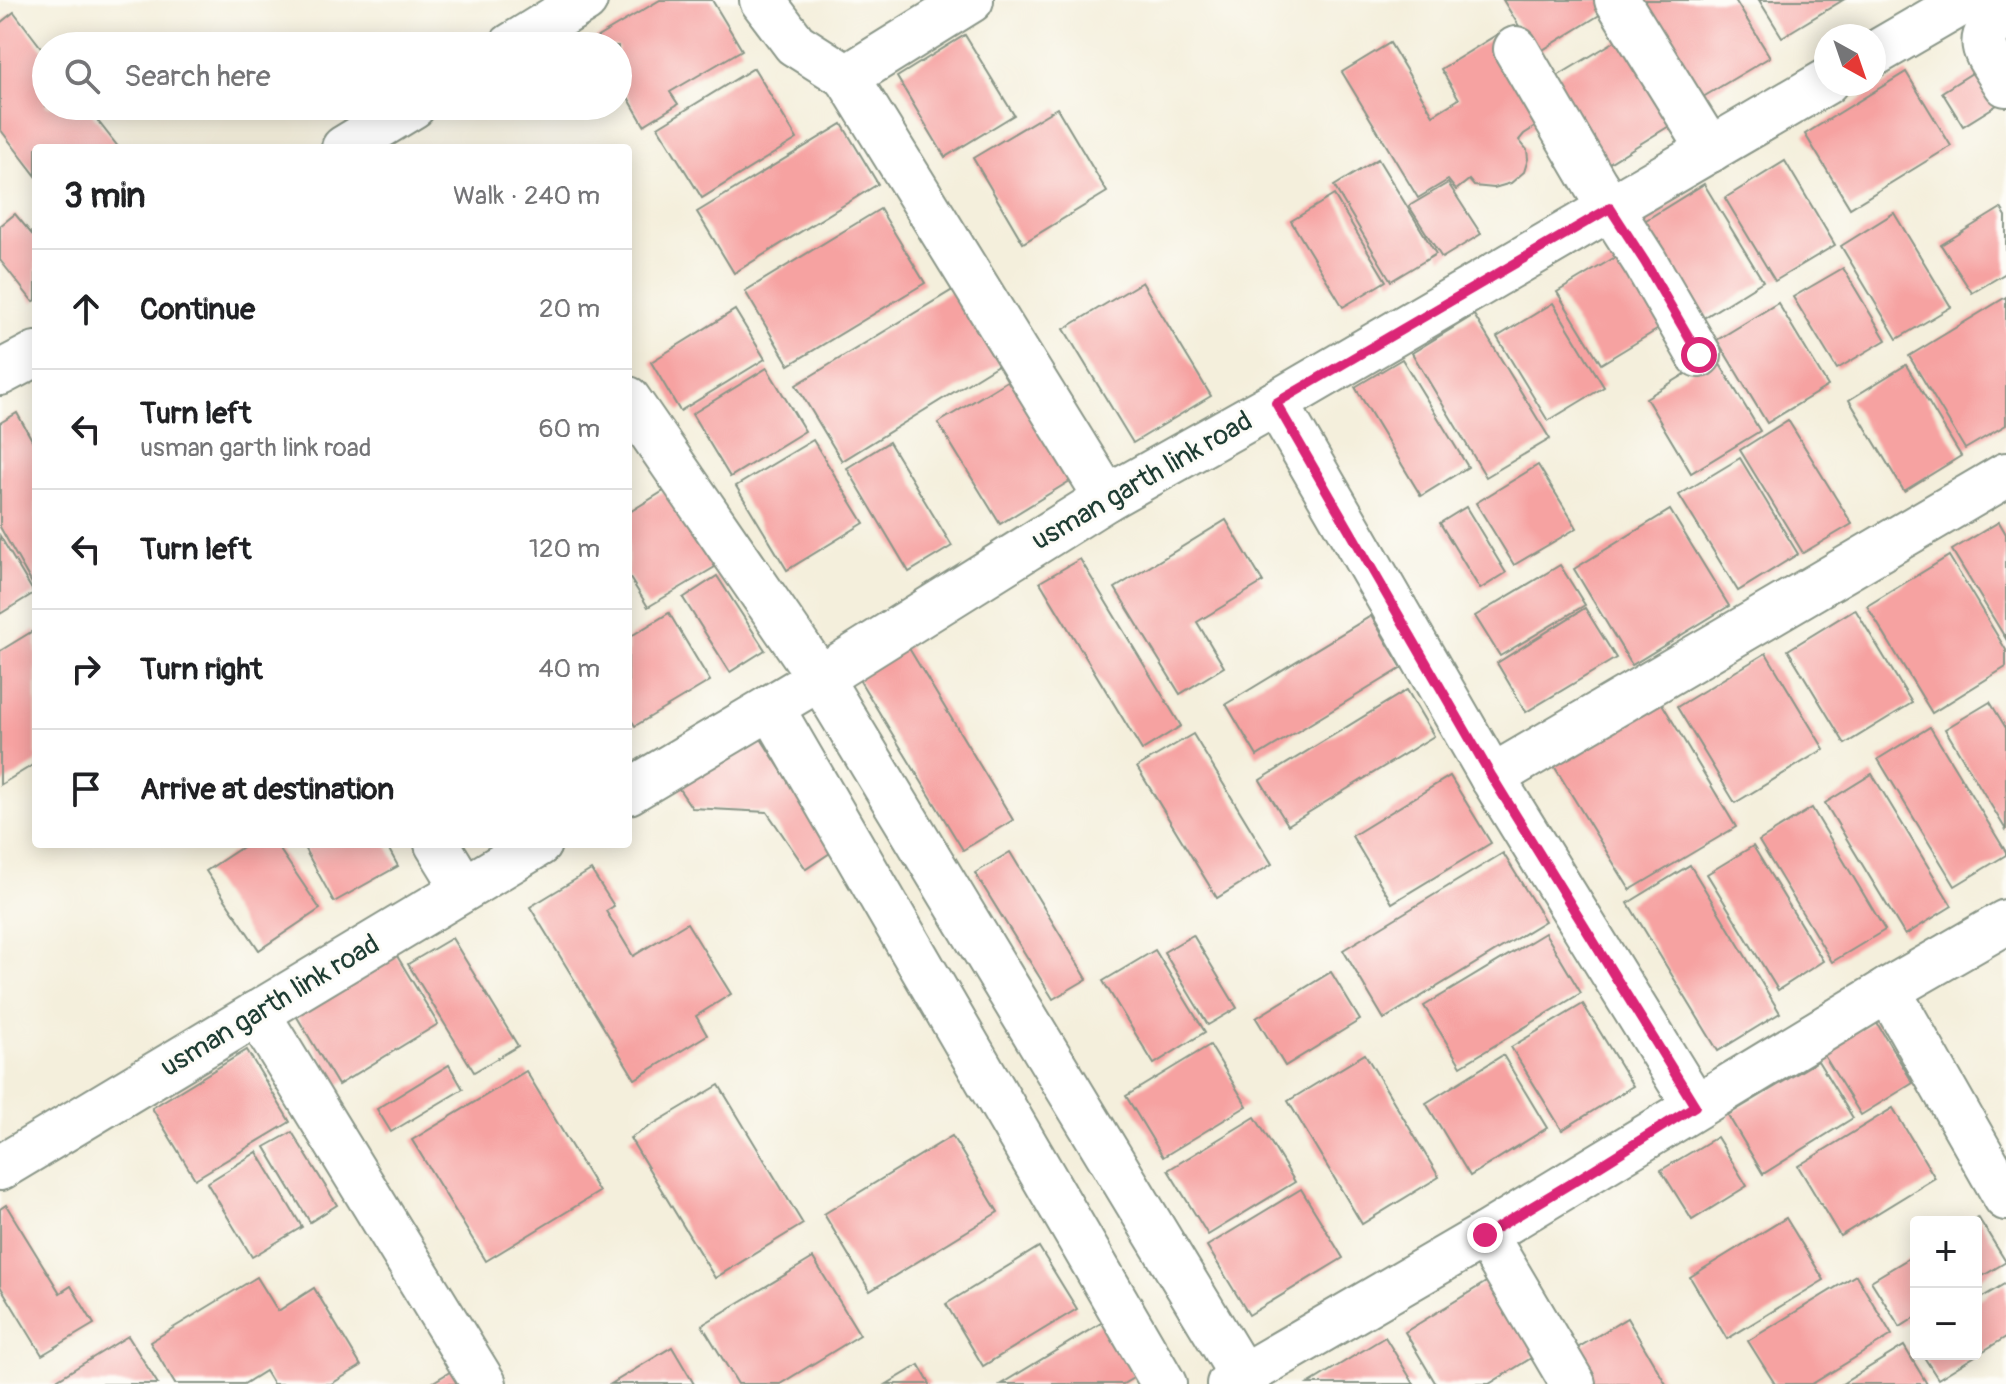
<!DOCTYPE html>
<html lang="en">
<head>
<meta charset="utf-8">
<style>
	body { margin:0; font-family:Pangolin,sans-serif; background:#f6f6f6; color:#202124 }
	.controls { position:absolute; right:24px; bottom:24px; display:grid; overflow:hidden; border-radius:8px; box-shadow:0 4px 20px #0003 }
	.controls button { width:72px; height:72px; display:grid; place-items:center; padding:0; border:0; border-bottom:2px solid #e0e0e0; background:#fff; color:#202124; font:40px sans-serif }
	.compass { position:absolute; left:1814px; top:24px; width:72px; height:72px; border-radius:50%; background:#fff; box-shadow:0 4px 20px #0003; rotate:140deg }
	.stop { position:absolute; width:24px; height:24px; margin:-18px; border:6px solid #db2777; border-radius:50%; background:#fff }
	.stop.end { background:#db2777; border-color:#fff; box-shadow:0 2px 8px #0008 }
	.list { margin:0; padding:0; list-style:none }
	h2 { display:flex; justify-content:space-between; align-items:center; height:104px; margin:0; padding:0 32px; font-size:34px }
	h2 small { font-size:26px; font-weight:400; color:#757577 }
	.list li { display:grid; grid-template-columns:52px 1fr auto; gap:24px; align-items:center; box-sizing:border-box; height:120px; padding:0 32px; border-top:2px solid #e0e0e0 }
	.list b { display:block; font-size:30px; white-space:nowrap }
	.list p { margin:0; font-size:26px; white-space:nowrap; color:#757577 }
	.list em { font-size:26px; font-style:normal; color:#757577 }
	.icon { flex:none; width:44px; height:44px; fill:none; stroke:currentColor; stroke-width:2; stroke-linecap:round; stroke-linejoin:round }
	.map { position:relative; flex:none; width:2006px; height:1384px; overflow:hidden }
	.search { position:absolute; background:#fff; box-shadow:0 4px 20px #0003; left:32px; top:32px; width:600px; height:88px; display:flex; align-items:center; gap:20px; box-sizing:border-box; padding:0 28px; border-radius:44px; color:#757577; font-size:30px }
	.panel { position:absolute; background:#fff; box-shadow:0 4px 20px #0003; left:32px; top:144px; width:600px; height:704px; border-radius:8px }
	.map>svg:first-child { display:block }
</style>
</head>
<body>
<div class="map">
<svg width="2006" height="1384" viewBox="0 0 2006 1384">
	<rect width="100%" height="100%" fill="#fdfcf7"/>
	<filter id="ink" filterUnits="userSpaceOnUse"><feTurbulence type="fractalNoise" baseFrequency=".0125" numOctaves="2"/><feDisplacementMap in="SourceGraphic" scale="16" xChannelSelector="R" yChannelSelector="G"/><feConvolveMatrix kernelMatrix="1 2 1 2 8 2 1 2 1" color-interpolation-filters="sRGB"/></filter>
	<filter id="wash" filterUnits="userSpaceOnUse"><feTurbulence type="fractalNoise" baseFrequency=".006" numOctaves="4" result="noise"/><feDisplacementMap in="SourceGraphic" scale="32" xChannelSelector="R" yChannelSelector="G"/><feGaussianBlur stdDeviation="1.8" result="paint"/><feColorMatrix in="noise" values="0 0 0 0 0 0 0 0 0 0 0 0 0 0 0 0 0 1.4 0 .05"/><feComposite in="paint" operator="in"/></filter>
	<g filter="url(#wash)">
		<rect width="100%" height="100%" fill="#f4efdc"/>
		<g id="blocks">
			<g fill="#f6a2a1">
				<path d="M660,0H712L742,50L670,92L678,104L644,125L618,80V46H598L594,39Z"/>
				<path d="M1503,0H1607L1611,8L1536,54Z"/>
				<path d="M1644,0H1735L1770,57L1688,106L1629,9Z"/>
				<path d="M1759,0H1843L1782,37Z"/>
				<path d="M14,12L46,54V106H86L119,148H36V176L0,129V23Z"/>
				<path d="M1498,34L1549,118L1524,134L1519,140L1527,150L1528,159L1524,172L1511,183L1494,188L1474,186L1469,180L1456,190L1448,180L1418,198L1342,72L1390,43L1433,115L1459,99L1441,69Z"/>
				<path d="M1627,34L1679,120L1596,171L1544,84Z"/>
				<path d="M965,35L1014,115L945,157L897,77Z"/>
				<path d="M1985,65L2005,100L1963,126L1942,92Z"/>
				<path d="M754,68L797,139L702,198L658,127Z"/>
				<path d="M1906,72L1951,146L1850,208L1805,134Z"/>
				<path d="M1057,108L1107,192L1023,243L973,158Z"/>
				<path d="M842,124L878,184L734,273L697,212Z"/>
				<path d="M1378,159L1436,254L1391,281L1334,186Z"/>
				<path d="M1785,161L1835,245L1775,281L1725,198Z"/>
				<path d="M1448,183L1481,234L1442,258L1409,206Z"/>
				<path d="M1704,184L1763,281L1697,322L1638,225Z"/>
				<path d="M1334,195L1386,281L1343,307L1291,221Z"/>
				<path d="M2001,208L2006,216V273L1972,293L1941,245Z"/>
				<path d="M880,209L925,283L789,365L745,291Z"/>
				<path d="M1894,213L1951,307L1897,339L1841,246Z"/>
				<path d="M15,214L36,239V300L33,302L0,260V226Z"/>
				<path d="M1622,253L1665,325L1601,364L1557,292Z"/>
				<path d="M1843,268L1886,340L1837,369L1793,297Z"/>
				<path d="M1142,282L1211,396L1133,443L1064,329Z"/>
				<path d="M956,288L1001,363L842,461L796,385Z"/>
				<path d="M2006,297V425L1965,449L1909,356Z"/>
				<path d="M1553,303L1604,387L1548,421L1497,337Z"/>
				<path d="M1778,303L1828,386L1767,423L1717,340Z"/>
				<path d="M735,310L765,359L680,411L651,362Z"/>
				<path d="M1474,315L1550,439L1486,477L1412,353Z"/>
				<path d="M1715,356L1760,431L1691,473L1646,398Z"/>
				<path d="M1402,359L1468,467L1421,496L1355,387Z"/>
				<path d="M1906,365L1961,456L1904,491L1849,400Z"/>
				<path d="M767,368L805,431L730,477L692,414Z"/>
				<path d="M1017,375L1078,476L1000,524L938,423Z"/>
				<path d="M17,413L36,447V586L34,587L0,527V423Z"/>
				<path d="M1788,420L1852,524L1803,553L1740,450Z"/>
				<path d="M813,440L864,523L787,570L736,486Z"/>
				<path d="M889,442L952,546L909,572L847,468Z"/>
				<path d="M1740,458L1798,554L1738,591L1679,495Z"/>
				<path d="M1538,465L1577,528L1514,565L1476,503Z"/>
				<path d="M667,489L715,567L648,607L628,575V513Z"/>
				<path d="M1466,507L1506,573L1480,589L1440,523Z"/>
				<path d="M1670,510L1729,606L1632,665L1574,569Z"/>
				<path d="M1226,520L1263,582L1197,622L1224,667L1180,694L1115,588Z"/>
				<path d="M1999,522L2006,534V639L1952,550Z"/>
				<path d="M0,536L34,593L0,614Z"/>
				<path d="M1949,556L2006,650V667L1932,713L1867,606Z"/>
				<path d="M1080,559L1181,726L1142,750L1040,582Z"/>
				<path d="M1560,565L1585,605L1500,656L1475,616Z"/>
				<path d="M717,576L765,650L730,672L683,598Z"/>
				<path d="M1585,608L1616,658L1526,712L1497,663Z"/>
				<path d="M1855,609L1912,703L1845,744L1788,650Z"/>
				<path d="M669,613L710,681L635,726L628,715V638Z"/>
				<path d="M1371,616L1402,668L1257,756L1226,704Z"/>
				<path d="M36,629V763L0,785V651Z"/>
				<path d="M907,645L1013,820L963,850L857,676Z"/>
				<path d="M1766,653L1824,749L1735,803L1677,707Z"/>
				<path d="M1407,690L1434,736L1288,825L1260,780Z"/>
				<path d="M1658,697L1736,827L1630,890L1551,761Z"/>
				<path d="M1990,702L2006,728V830L1945,729Z"/>
				<path d="M1930,727L2006,852V855L1955,886L1878,759Z"/>
				<path d="M756,731L833,851L806,869L767,812L692,808L675,783Z"/>
				<path d="M1193,734L1272,864L1217,898L1137,767Z"/>
				<path d="M1872,774L1952,906L1905,935L1825,803Z"/>
				<path d="M1450,776L1491,843L1392,903L1352,836Z"/>
				<path d="M1812,808L1885,930L1832,962L1759,841Z"/>
				<path d="M247,844H276L320,909L259,950L206,871Z"/>
				<path d="M302,844H386L398,866L334,902Z"/>
				<path d="M1753,846L1823,961L1778,990L1707,874Z"/>
				<path d="M1010,852L1087,979L1053,999L975,873Z"/>
				<path d="M1503,853L1545,921L1384,1019L1343,950Z"/>
				<path d="M1690,865L1780,1013L1718,1051L1628,903Z"/>
				<path d="M591,870L614,906L606,911L633,956L687,923L731,994L696,1016L707,1035L635,1079L530,907Z"/>
				<path d="M1545,933L1581,993L1461,1066L1424,1006Z"/>
				<path d="M1193,935L1237,1008L1208,1025L1164,952Z"/>
				<path d="M452,938L518,1046L474,1072L408,964Z"/>
				<path d="M1155,950L1205,1032L1154,1064L1103,981Z"/>
				<path d="M394,951L438,1024L338,1085L294,1012Z"/>
				<path d="M1331,972L1360,1020L1285,1066L1256,1018Z"/>
				<path d="M1583,1004L1633,1086L1562,1130L1511,1047Z"/>
				<path d="M1875,1020L1913,1083L1861,1115L1822,1052Z"/>
				<path d="M1210,1045L1247,1106L1163,1157L1126,1096Z"/>
				<path d="M247,1050L290,1122L195,1179L152,1108Z"/>
				<path d="M1365,1054L1439,1177L1362,1224L1288,1101Z"/>
				<path d="M1503,1055L1547,1128L1470,1176L1426,1103Z"/>
				<path d="M1818,1061L1853,1118L1763,1174L1728,1115Z"/>
				<path d="M449,1065L463,1089L391,1132L377,1109Z"/>
				<path d="M526,1071L599,1192L486,1261L412,1140Z"/>
				<path d="M719,1085L803,1224L715,1278L630,1138Z"/>
				<path d="M1893,1108L1935,1178L1840,1236L1798,1166Z"/>
				<path d="M1255,1117L1295,1182L1208,1235L1168,1170Z"/>
				<path d="M292,1132L337,1205L310,1222L265,1147Z"/>
				<path d="M952,1136L998,1212L870,1291L824,1214Z"/>
				<path d="M1717,1137L1747,1186L1692,1220L1661,1170Z"/>
				<path d="M257,1152L302,1227L252,1257L207,1183Z"/>
				<path d="M1301,1189L1343,1258L1249,1315L1207,1246Z"/>
				<path d="M6,1205L60,1293L71,1286L94,1324L42,1355L0,1286V1209Z"/>
				<path d="M1978,1217L2006,1262L1976,1280V1222H1969Z"/>
				<path d="M1786,1218L1824,1280L1727,1339L1690,1277Z"/>
				<path d="M1039,1247L1077,1309L983,1366L946,1304Z"/>
				<path d="M1916,1254V1317L1900,1327L1871,1281Z"/>
				<path d="M813,1258L860,1335L780,1384H738L702,1325Z"/>
				<path d="M1856,1275L1892,1335L1812,1384H1775L1748,1341Z"/>
				<path d="M1496,1276L1541,1352L1489,1384H1436L1405,1332Z"/>
				<path d="M257,1277L278,1311L314,1288L361,1366L331,1384H273L265,1371L244,1384H175L150,1342Z"/>
				<path d="M2006,1283V1337L1938,1379L1922,1354H1976V1301Z"/>
				<path d="M1627,1318L1666,1384H1584L1566,1355Z"/>
				<path d="M1103,1322L1135,1377L1123,1384H1001Z"/>
				<path d="M128,1336L158,1384H50Z"/>
				<path d="M1385,1337L1414,1384H1308Z"/>
				<path d="M1904,1346L1927,1384H1842Z"/>
				<path d="M672,1347L694,1384H611Z"/>
				<path d="M919,1365L930,1384H887Z"/>
				<path d="M453,1370L462,1384H430Z"/>
			</g>
		</g>
	</g>
	<g filter="url(#ink)">
		<use href="#blocks" fill-opacity="0" stroke="#8a9688" stroke-width="2"/>
		<g fill="none" stroke-linecap="round" stroke-linejoin="round">
			<g stroke="#8a9688" stroke-width="48">
				<g id="minor">
					<path d="M762,0L795,44L847,77L1107,498"/>
					<path d="M1617,0L1710,150"/>
					<path d="M2006,15C1968,39 1988,54 2006,84"/>
					<path d="M511,46L585,0"/>
					<path d="M1516,49L1595,184L1645,262L1699,355"/>
					<path d="M1874,54L1967,0"/>
					<path d="M847,77L971,0"/>
					<path d="M344,148L413,106"/>
					<path d="M0,373L36,354"/>
					<path d="M628,399L820,678L1247,1384"/>
					<path d="M1276,403L1492,777L1695,1106"/>
					<path d="M771,707L1164,1384"/>
					<path d="M1492,777L2006,475"/>
					<path d="M628,792L820,678L1107,498L1276,403L1826,82"/>
					<path d="M437,844L464,888"/>
					<path d="M1888,990L2006,1198"/>
					<path d="M257,1013L484,1384"/>
					<path d="M0,1168L539,844"/>
					<path d="M1485,1235L1573,1384"/>
					<path d="M1229,1384L1485,1235L1888,990L2006,922"/>
				</g>
			</g>
			<use href="#minor" stroke="#fff" stroke-width="44"/>
		</g>
	</g>
	<g fill="none" stroke-linecap="round" stroke-linejoin="round" filter="url(#ink)">
		<path stroke="#db2777" stroke-width="10" d="M1485,1235L1588,1173L1695,1106L1492,777L1276,403L1610,208L1645,262L1699,355"/>
	</g>
	<g text-anchor="middle" dominant-baseline="central" stroke-width="6" stroke-linejoin="round" paint-order="stroke">
		<g font-size="28" fill="#1f3d34" stroke="#fdfcf7">
			<text transform="translate(1142 481) rotate(-30)">usman garth link road</text>
			<text transform="translate(270 1006) rotate(-31)">usman garth link road</text>
		</g>
	</g>
</svg>
<div class="controls">
<button>+</button>
<button>−</button>
</div>
<svg class="compass" viewBox="-18 -18 36 36"><path d="M0-13l5 13h-10z" fill="#e53935"/><path d="M0 13l5-13h-10z" fill="#757577"/></svg>
<div class="stop" style="left:1699px;top:355px"></div>
<div class="stop end" style="left:1485px;top:1235px"></div>
<div class="search"><svg class="icon" aria-label="search" viewBox="0 0 24 24"><circle cx="10" cy="10" r="6"/><path d="M15 15l6 6"/></svg>Search here</div>
<section class="panel">
<h2>3 min<small>Walk · 240 m</small></h2>
<ul class="list">
<li><svg class="icon" aria-label="ahead" viewBox="0 0 24 24"><path d="M12 20V5M6 11l6-6 6 6"/></svg><div><b>Continue</b></div><em>20 m</em></li>
<li><svg class="icon" aria-label="left" viewBox="0 0 24 24"><path d="M17 20v-9H6M10 6l-5 5 5 5"/></svg><div><b>Turn left</b><p>usman garth link road</p></div><em>60 m</em></li>
<li><svg class="icon" aria-label="left" viewBox="0 0 24 24"><path d="M17 20v-9H6M10 6l-5 5 5 5"/></svg><div><b>Turn left</b></div><em>120 m</em></li>
<li><svg class="icon" aria-label="right" viewBox="0 0 24 24"><path d="M7 20v-9h11M14 6l5 5-5 5"/></svg><div><b>Turn right</b></div><em>40 m</em></li>
<li><svg class="icon" aria-label="arrive" viewBox="0 0 24 24"><path d="M6 21V4h12l-3 4 3 4H6"/></svg><div><b>Arrive at destination</b></div></li>
</ul>
</section>
</div>
</body>
</html>
